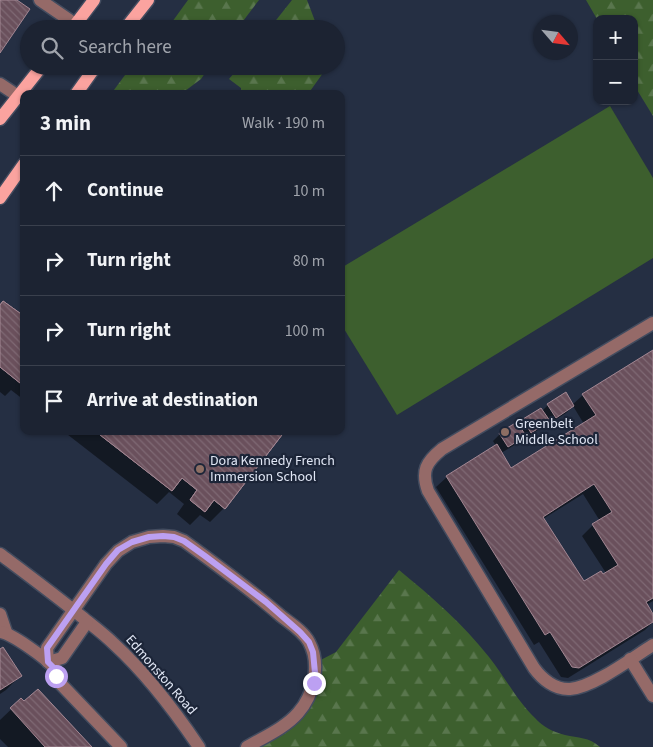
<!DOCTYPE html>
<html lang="en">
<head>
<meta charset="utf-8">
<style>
	body { margin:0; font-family:"Source Sans 3",sans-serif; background:#292f3e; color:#f1f3f6 }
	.controls { position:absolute; right:15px; top:15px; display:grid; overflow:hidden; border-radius:10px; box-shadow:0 1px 4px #0004 }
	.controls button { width:45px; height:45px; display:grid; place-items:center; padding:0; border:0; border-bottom:1px solid #3a404d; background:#1c2332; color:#f1f3f6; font:25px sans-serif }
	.compass { position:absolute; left:533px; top:15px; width:45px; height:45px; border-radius:50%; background:#1c2332; box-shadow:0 1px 4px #0004; rotate:118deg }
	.stop { position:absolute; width:15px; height:15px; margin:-11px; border:4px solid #bca0f2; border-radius:50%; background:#fff }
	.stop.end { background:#bca0f2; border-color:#fff; box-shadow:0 1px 5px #0008 }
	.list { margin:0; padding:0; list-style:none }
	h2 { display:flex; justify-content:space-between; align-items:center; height:65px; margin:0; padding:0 20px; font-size:21px }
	h2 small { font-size:16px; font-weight:400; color:#a0a4ac }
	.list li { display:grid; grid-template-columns:32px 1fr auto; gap:15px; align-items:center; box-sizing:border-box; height:70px; padding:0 20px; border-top:1px solid #3a404d }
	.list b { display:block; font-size:19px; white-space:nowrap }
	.list em { font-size:16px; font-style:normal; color:#a0a4ac }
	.icon { flex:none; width:28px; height:28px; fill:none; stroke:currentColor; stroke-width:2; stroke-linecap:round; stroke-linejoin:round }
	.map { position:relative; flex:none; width:653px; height:747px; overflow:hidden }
	.search { position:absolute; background:#1c2332; box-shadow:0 1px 4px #0004; left:20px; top:20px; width:325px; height:55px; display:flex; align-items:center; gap:12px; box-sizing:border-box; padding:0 18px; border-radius:28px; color:#a0a4ac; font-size:19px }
	.panel { position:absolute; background:#1c2332; box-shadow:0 1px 4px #0004; left:20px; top:90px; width:325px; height:345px; border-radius:10px }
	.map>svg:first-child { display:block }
</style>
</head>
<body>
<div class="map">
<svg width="653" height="747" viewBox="0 0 653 747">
	<defs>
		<pattern id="forest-firs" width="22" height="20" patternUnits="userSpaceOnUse" patternTransform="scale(1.25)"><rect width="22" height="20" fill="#3d5f2e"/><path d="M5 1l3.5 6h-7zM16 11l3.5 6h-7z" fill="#59764d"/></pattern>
		<pattern id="building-back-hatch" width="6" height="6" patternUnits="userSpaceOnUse" patternTransform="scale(1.25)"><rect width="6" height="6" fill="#6a505c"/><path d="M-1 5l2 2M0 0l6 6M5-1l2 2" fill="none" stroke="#7f6974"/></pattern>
	</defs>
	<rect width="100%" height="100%" fill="#252f43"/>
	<g fill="url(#forest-firs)">
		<path d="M188,0H259L237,29H167Z"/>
		<path d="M292,0H307L318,29H269Z"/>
		<path d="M586,0H653V116L634,85V19H597Z"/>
		<path d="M137,66H210L201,79L181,94H111L128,71Z"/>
		<path d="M240,66H328L308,94H241V88L229,79Z"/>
		<path d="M399,570C432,597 463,624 489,657C505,677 517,701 535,718C543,727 553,732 565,735C578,738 589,737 600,747H247L298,713L315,663L336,652Z"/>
	</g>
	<path fill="#3d5f2e" d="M610,106L653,178V258L397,415L341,324V268Z"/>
	<g fill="#0007" fill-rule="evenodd">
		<path d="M0,306L24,318V400L11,390L5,396L0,392Z"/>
		<path d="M653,351V601L646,605L653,616V622L645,630L568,678L561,677L539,642L534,645L436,487L447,477L496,446L493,441L500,434L518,425L523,420L541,409L542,411L548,405H572L583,395ZM573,406L584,424L511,469L501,453L518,443L523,437L524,439L541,428L548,422L549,424L566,413ZM583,494L600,521L593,525L582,536L606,573L584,583L543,519Z"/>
		<path d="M63,431H283L224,508L210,522L200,515L190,525L177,514L184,504L169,492L157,504Z"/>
		<path d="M0,651L20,676L6,690L0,694Z"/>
		<path d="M21,700L91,747H8L0,739V720Z"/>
	</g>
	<g fill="url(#building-back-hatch)" stroke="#a38793" fill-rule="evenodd">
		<path d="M0,0H17L30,9L0,53Z"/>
		<path d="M3,301L24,316V379L20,383L0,367V305Z"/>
		<path d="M3,301L24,316V379L20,383L0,367V305Z"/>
		<path d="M653,350V598L646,602L653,614V622L579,668L572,667L550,632L545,635L446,476L497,444L511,468L596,415L582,394ZM594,484L612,512L592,524L618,565L603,574L601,571L584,581L543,517Z"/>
		<path d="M566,392L574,406L556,418L547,404Z"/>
		<path d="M541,408L550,421L531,433L523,419Z"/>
		<path d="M517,422L526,436L508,447L499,433Z"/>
		<path d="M95,431H162L201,460L224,431H285L225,509L214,500L205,512L190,500L197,490L182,478L172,491Z"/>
		<path d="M95,431H285L225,509L214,500L205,512L190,500L197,490L182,478L172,491Z"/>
		<path d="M3,647L22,676L0,690V649Z"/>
		<path d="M38,689L92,747H45L10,708L21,698L24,701Z"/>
	</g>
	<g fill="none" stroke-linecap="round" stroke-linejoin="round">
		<g stroke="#434c5f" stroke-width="15">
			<g id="minor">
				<path d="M40,0L75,24"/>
				<path d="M0,84L18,96"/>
				<path d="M653,323L442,449C426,462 421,471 428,491L534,668C542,679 555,690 570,689C594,687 632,658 653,645"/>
				<path d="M0,554C28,575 55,595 82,617C93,626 104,634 114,644C147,674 174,710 199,747"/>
				<path d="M0,614L6,632"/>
				<path d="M0,632C11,633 46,658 54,668C56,672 56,675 57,680L121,747"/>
				<path d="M630,659L653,696"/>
				<path d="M48,662L47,648L106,564L118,551L132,542L149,537L163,536L174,537L184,541C217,565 250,589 281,616C290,623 303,631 309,642C321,664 314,695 298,713C285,728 264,737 247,747"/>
				<path d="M48,662L62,658L87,622"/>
			</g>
		</g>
		<g stroke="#434c5f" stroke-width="15">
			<g id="major">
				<path d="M72,29L94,0"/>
				<path d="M125,29L148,0"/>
				<path d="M76,94L96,66"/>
				<path d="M0,119L42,66"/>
				<path d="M0,198L24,164"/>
			</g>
		</g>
		<use href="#minor" stroke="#956a68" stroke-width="12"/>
		<use href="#major" stroke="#fba39f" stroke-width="12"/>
	</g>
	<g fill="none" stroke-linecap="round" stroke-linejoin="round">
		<path stroke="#bca0f2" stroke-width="6" d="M56,676V670L48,662L47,648L106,564L118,550L132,542L149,537L163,536L174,537L184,541L205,556L266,602L300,632L309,642L313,652L315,673L314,683"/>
	</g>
	<g fill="#8d6e63" stroke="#1c2538" stroke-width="2">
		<circle cx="505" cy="432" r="5"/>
		<circle cx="200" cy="469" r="5"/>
	</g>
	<g text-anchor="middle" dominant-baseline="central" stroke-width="4.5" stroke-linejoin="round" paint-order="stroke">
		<g font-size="14" fill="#e1e7f5" stroke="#1c2538" text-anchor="start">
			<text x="515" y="424">Greenbelt<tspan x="515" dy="16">Middle School</tspan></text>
			<text x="210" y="461">Dora Kennedy French<tspan x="210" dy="16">Immersion School</tspan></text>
		</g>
		<g font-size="14" fill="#e1e7f5" stroke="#1c2538">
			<text transform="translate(161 675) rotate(49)">Edmonston Road</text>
		</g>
	</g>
</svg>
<div class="controls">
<button>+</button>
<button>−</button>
</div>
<svg class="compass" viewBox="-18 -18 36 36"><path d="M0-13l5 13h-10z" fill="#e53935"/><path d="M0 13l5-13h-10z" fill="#a0a4ac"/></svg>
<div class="stop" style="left:56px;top:676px"></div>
<div class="stop end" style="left:314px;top:683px"></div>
<div class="search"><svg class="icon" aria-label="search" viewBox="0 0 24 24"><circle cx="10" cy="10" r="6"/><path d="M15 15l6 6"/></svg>Search here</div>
<section class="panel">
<h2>3 min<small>Walk · 190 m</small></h2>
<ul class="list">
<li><svg class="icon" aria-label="ahead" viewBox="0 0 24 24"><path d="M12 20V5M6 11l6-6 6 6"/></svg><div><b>Continue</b></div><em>10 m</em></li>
<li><svg class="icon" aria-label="right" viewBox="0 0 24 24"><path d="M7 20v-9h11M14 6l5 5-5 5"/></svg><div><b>Turn right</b></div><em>80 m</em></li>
<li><svg class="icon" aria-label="right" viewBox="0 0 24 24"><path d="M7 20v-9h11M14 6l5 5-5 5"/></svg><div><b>Turn right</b></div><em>100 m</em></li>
<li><svg class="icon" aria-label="arrive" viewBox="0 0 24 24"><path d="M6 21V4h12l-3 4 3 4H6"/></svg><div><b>Arrive at destination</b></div></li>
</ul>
</section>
</div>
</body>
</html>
